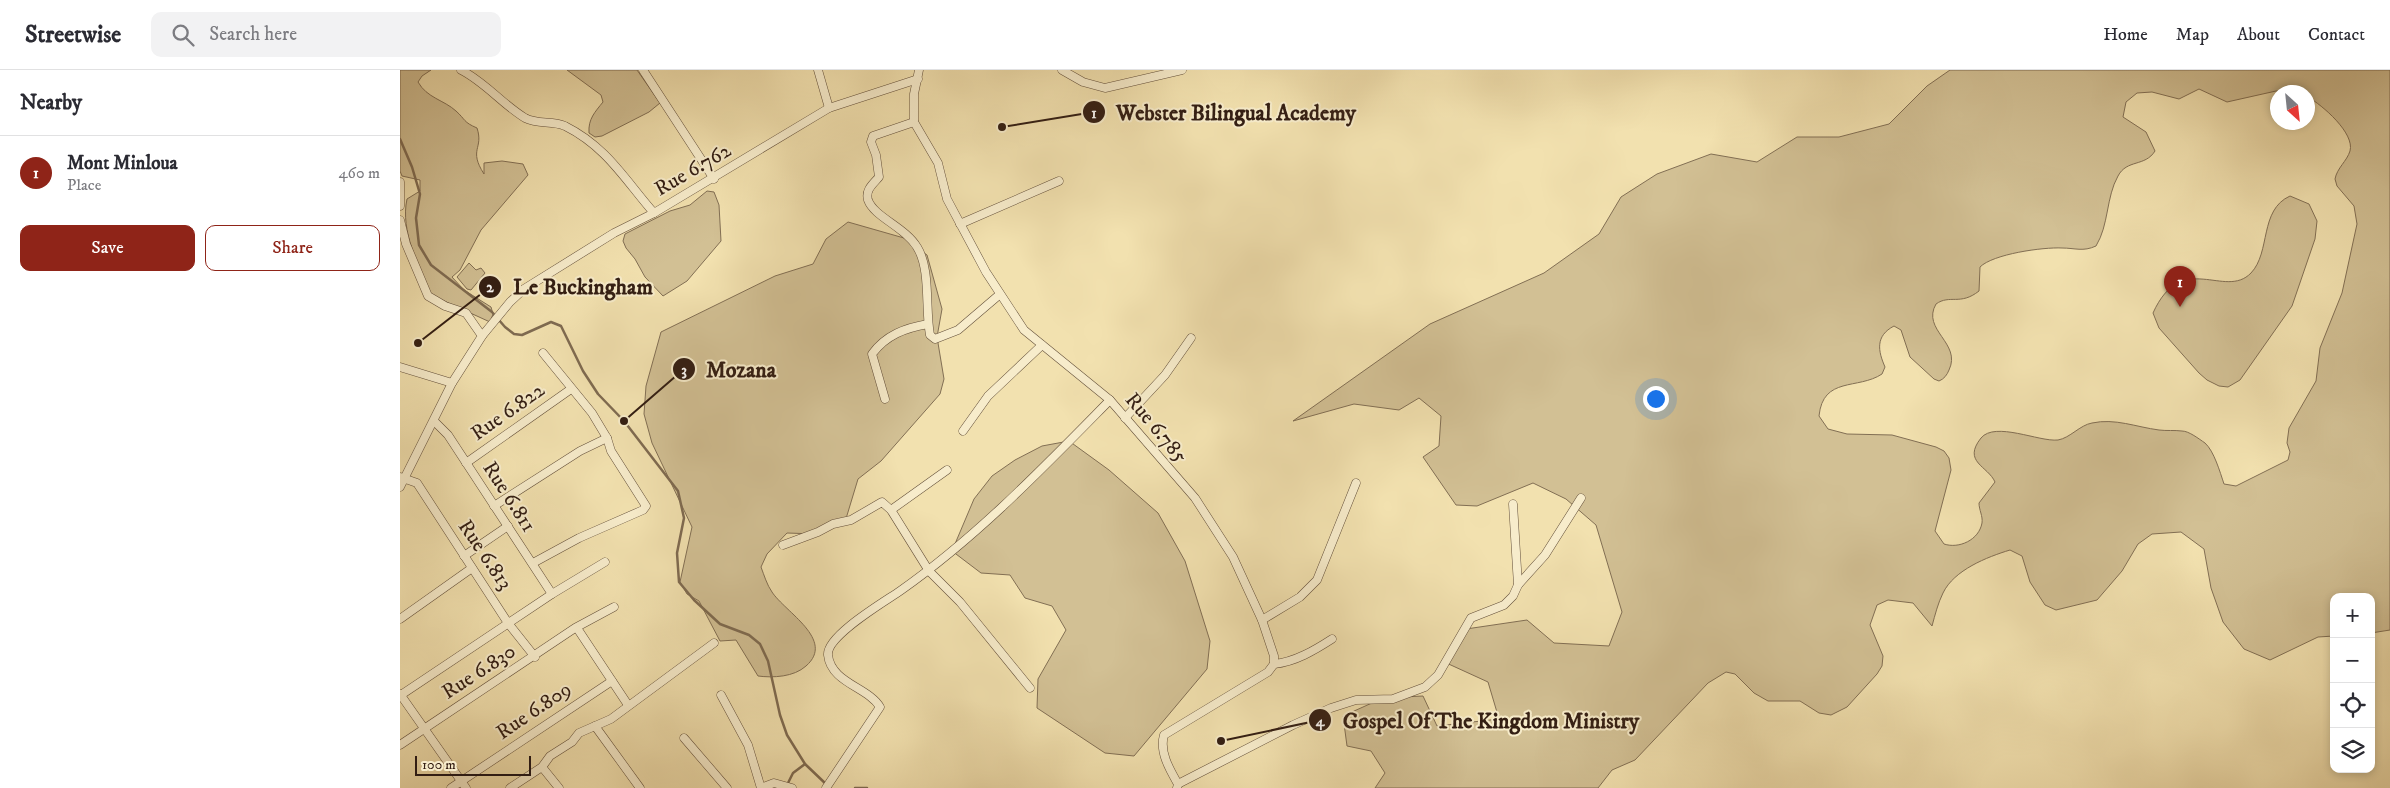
<!DOCTYPE html>
<html lang="en">
<head>
<meta charset="utf-8">
<style>
	body { margin:0; font-family:"IM FELL DW Pica",serif; background:#f2f2f3; color:#2b2b33 }
	.controls { position:absolute; right:15px; bottom:15px; display:grid; overflow:hidden; border-radius:10px; box-shadow:0 2px 8px #0003 }
	.controls button { width:45px; height:45px; display:grid; place-items:center; padding:0; border:0; border-bottom:1px solid #e1e1e2; background:#fff; color:#2b2b33; font:25px sans-serif }
	.compass { position:absolute; left:1870px; top:15px; width:45px; height:45px; border-radius:50%; background:#fff; box-shadow:0 2px 8px #0003; rotate:153deg }
	.scale { position:absolute; left:15px; bottom:12px; width:116px; box-sizing:border-box; padding-left:5px; border:2px solid #331e13; border-top:0; font-size:14px; line-height:18px; white-space:nowrap; color:#331e13; -webkit-text-stroke:4px #f7eccb; paint-order:stroke }
	.you { position:absolute; left:1255px; top:328px; width:18px; height:18px; margin:-12px; border:4px solid #fff; border-radius:50%; background:#1a73e8; box-shadow:0 0 0 8px #1a73e833 }
	.badge { display:grid; place-items:center; width:32px; height:32px; border-radius:50%; background:#8f2418; color:#fff; font-size:16px; font-weight:700 }
	.pin { position:absolute; translate:-50% -41px; filter:drop-shadow(0 1px 2px #0008) }
	.pin::after { content:''; position:absolute; top:26px; width:18px; height:15px; background:inherit; clip-path:polygon(0 0,100% 0,50% 100%) }
	.list { margin:0; padding:0; list-style:none }
	h2 { display:flex; justify-content:space-between; align-items:center; height:65px; margin:0; padding:0 20px; font-size:21px }
	h2 small { font-size:16px; font-weight:400; color:#7c7c81 }
	.list li { display:grid; grid-template-columns:32px 1fr auto; gap:15px; align-items:center; box-sizing:border-box; height:75px; padding:0 20px; border-top:1px solid #e1e1e2 }
	.list b { display:block; font-size:19px; white-space:nowrap }
	.list p { margin:0; font-size:16px; white-space:nowrap; color:#7c7c81 }
	.list em { font-size:16px; font-style:normal; color:#7c7c81 }
	.actions { display:flex; gap:10px; padding:15px 20px }
	.actions a { flex:1; padding:11px 0; border:1px solid #8f2418; border-radius:10px; text-align:center; font-size:18px; color:#8f2418 }
	.actions .main { background:#8f2418; color:#fff }
	.icon { flex:none; width:28px; height:28px; fill:none; stroke:currentColor; stroke-width:2; stroke-linecap:round; stroke-linejoin:round }
	.map { position:relative; flex:none; width:1990px; height:718px; overflow:hidden }
	header { display:flex; align-items:center; gap:30px; box-sizing:border-box; height:70px; padding:0 25px; background:#fff; border-bottom:1px solid #e1e1e2 }
	header strong { font-size:24px }
	nav { display:flex; gap:28px; margin-inline-start:auto; font-size:18px }
	.search { width:350px; height:45px; background:#f2f2f3; display:flex; align-items:center; gap:12px; box-sizing:border-box; padding:0 18px; border-radius:10px; color:#7c7c81; font-size:19px }
	main { display:flex }
	aside { flex:1; background:#fff }
	.map>svg:first-child { display:block }
</style>
</head>
<body>
<header>
<strong>Streetwise</strong>
<div class="search"><svg class="icon" aria-label="search" viewBox="0 0 24 24"><circle cx="10" cy="10" r="6"/><path d="M15 15l6 6"/></svg>Search here</div>
<nav><a>Home</a><a>Map</a><a>About</a><a>Contact</a></nav>
</header>
<main>
<aside>
<h2>Nearby<small></small></h2>
<ul class="list">
<li><span class="badge">1</span><div><b>Mont Minloua</b><p>Place</p></div><em>460 m</em></li>
</ul>
<div class="actions"><a class="main">Save</a><a>Share</a></div>
</aside>
<div class="map">
<svg width="1990" height="718" viewBox="0 0 1990 718">
	<rect width="100%" height="100%" fill="#f2e1af"/>
	<filter id="stains"><feTurbulence type="fractalNoise" baseFrequency=".004" numOctaves="4"/><feColorMatrix values="0 0 0 0 .2 0 0 0 0 .09 0 0 0 0 .02 0 0 0 .5 -.17"/></filter>
	<radialGradient id="worn" r=".72"><stop offset=".6" stop-color="#630" stop-opacity="0"/><stop offset="1" stop-color="#630" stop-opacity=".3"/></radialGradient>
	<g fill="#d2c094" stroke="#826f54" fill-rule="evenodd">
		<path d="M0,0H31L22,6L18,12C27,28 44,30 56,41C66,50 63,52 77,58C84,79 68,79 84,104V93L102,91L123,94L128,105L81,160L60,200L52,207L64,220L91,237L93,244L90,252L31,225C19,196 0,161 7,129L20,121V110L2,106L0,101Z"/>
		<path d="M167,0H237L260,33L249,42L202,66L195,67L189,63C188,49 195,42 203,32L201,25Z"/>
		<path d="M1550,0H1990V560L1971,563V527H1934V566L1918,567L1870,590L1844,579L1823,552L1811,518L1804,479L1781,462L1752,464L1738,474L1722,501L1697,530L1656,540L1645,535L1630,512L1622,486L1610,480C1587,487 1554,500 1543,523C1538,533 1535,545 1532,556L1513,533L1488,530L1477,535L1470,555L1483,586L1482,596L1477,604L1447,637L1431,645L1419,643L1400,631H1368L1354,623L1335,604L1326,602L1308,613L1235,690L1212,700L1198,718H975L985,703L971,681L947,676L943,646L983,628L1023,626L1037,656L1099,649L1088,612L1042,591L1066,559L1127,550L1154,573L1209,576L1222,542L1196,455L1166,429L1133,413L1077,436L1056,435L1023,387L1039,376L1041,346L1019,328L999,340L954,334L893,351L1030,254L1144,203L1199,164L1221,127L1257,104L1311,84L1357,92L1397,67H1439L1489,54L1527,16ZM1799,19L1827,32L1876,21L1908,22V27C1922,35 1955,63 1950,81C1947,91 1937,98 1935,109L1937,116L1954,136L1957,154L1942,223L1920,278L1916,311L1889,358L1887,373L1890,382L1888,390L1836,416L1824,414C1820,402 1814,381 1805,373C1799,369 1789,361 1782,361C1774,360 1767,361 1759,360C1736,357 1715,348 1692,353C1680,355 1670,368 1658,370C1639,372 1595,351 1581,368C1562,392 1588,396 1595,412L1579,433C1579,440 1583,446 1582,453C1579,470 1559,479 1544,474L1535,461L1551,400L1549,388L1544,381L1536,377L1492,365L1447,364L1428,359L1419,346C1423,306 1458,320 1482,304L1485,297C1478,281 1475,266 1494,256L1501,260L1510,287L1534,309L1539,311C1544,309 1547,305 1549,300C1562,273 1521,260 1536,234C1550,224 1560,236 1579,221L1580,197C1593,184 1643,177 1662,178C1675,178 1683,182 1696,176C1709,155 1706,127 1718,106C1727,89 1745,97 1755,81L1746,62L1723,47L1726,32L1737,23L1752,22L1779,29Z"/>
		<path d="M307,121L314,122L319,135L321,171L287,211L263,226L245,207L235,189L226,178L223,171L225,164L270,141L290,135Z"/>
		<path d="M1890,126L1909,134L1917,151L1915,169L1892,236L1840,310L1828,317L1819,316L1807,310L1799,303L1759,258L1753,243C1782,179 1825,230 1851,203C1871,182 1859,140 1890,126Z"/>
		<path d="M448,152L504,168L527,185L542,239L537,267L544,309L540,324L481,391L458,409L445,452L416,464L387,463L367,484L361,497C364,505 367,515 372,522C385,542 436,570 406,596C394,607 373,608 358,606L336,570L320,571L299,531L287,524L280,512L292,457L252,373L244,344L246,316L261,262L375,206L413,194L426,169Z"/>
		<path d="M69,193L76,200L81,198L85,203L71,220L67,219L57,207Z"/>
		<path d="M669,371L709,400L758,443L785,491L810,571L807,599L734,686L705,683L637,638L638,609L666,560L652,536L625,528L610,505L581,503L552,481L574,429L592,406L615,390L642,376Z"/>
	</g>
	<g fill="none" stroke-linecap="round" stroke-linejoin="round">
		<g stroke="#7f6b51" stroke-width="2.5">
			<path d="M0,69L12,97L20,124L16,148L19,175L31,195L92,242L105,257L114,264L122,265L151,252L161,256L183,301L198,324L224,351L278,421L284,448L277,483L279,512L294,530L320,554L349,565L360,574L368,591L380,645L387,665L405,694L427,715"/>
			<path d="M387,715L393,703L405,694"/>
			<path d="M455,718H467"/>
		</g>
		<g stroke="#634f3a" stroke-width="9">
			<g id="street">
				<path d="M61,0C85,12 102,34 125,48C138,55 152,50 165,56C207,77 225,110 254,143L429,38L518,9"/>
				<path d="M243,0L314,109"/>
				<path d="M418,0L429,38"/>
				<path d="M519,0L514,24V52L538,93L547,129L586,202L624,260L710,330L795,428L833,487L862,550L874,586V594L868,602L764,665C759,682 770,700 778,714L777,718"/>
				<path d="M662,0L683,12L705,18L782,0"/>
				<path d="M514,52L473,66L471,72L476,85L479,107C473,114 465,120 468,130C474,147 505,157 517,177C531,199 525,239 530,265L535,269L558,260L599,225"/>
				<path d="M0,112V136"/>
				<path d="M0,150L6,174L28,226L45,236L66,243L82,266L52,313L0,417"/>
				<path d="M560,154L659,111"/>
				<path d="M82,266L110,232L124,219L214,163L254,143"/>
				<path d="M0,297L52,313"/>
				<path d="M485,329L472,284C486,265 505,258 528,254"/>
				<path d="M725,348L765,305L791,268"/>
				<path d="M34,351L48,365L152,524"/>
				<path d="M563,361L588,326L642,275"/>
				<path d="M66,393L171,319"/>
				<path d="M547,400L491,440L529,501L560,532L630,618"/>
				<path d="M0,407L17,413L108,553L135,587"/>
				<path d="M94,436L180,381L207,368"/>
				<path d="M383,475L418,462L433,454L451,450L482,432L491,440"/>
				<path d="M64,486L108,456"/>
				<path d="M133,493L179,468L243,440L246,436L211,381L207,368L192,343L143,283"/>
				<path d="M1118,515L1145,485L1181,428"/>
				<path d="M0,549L72,498"/>
				<path d="M862,550L900,527L917,510L956,413"/>
				<path d="M177,558L228,635"/>
				<path d="M874,594C895,592 915,580 932,569"/>
				<path d="M0,624L66,718"/>
				<path d="M1,625L152,524L205,492"/>
				<path d="M321,625L348,675L361,718"/>
				<path d="M195,656L240,718"/>
				<path d="M284,668L327,718"/>
				<path d="M0,675L175,558L214,537"/>
				<path d="M142,697L159,718"/>
				<path d="M778,714L893,655L931,638L956,630L993,629L1025,617L1038,605L1071,548L1104,535L1113,526L1118,515L1113,434"/>
				<path d="M51,718L212,611"/>
				<path d="M110,718L142,697L150,686L172,672L179,663L211,649L314,573"/>
				<path d="M361,718L374,713L392,718"/>
				<path d="M426,718L480,637C468,617 431,613 428,585C426,566 484,532 500,521C578,466 643,398 710,330"/>
			</g>
		</g>
		<use href="#street" stroke="#f7eccb" stroke-width="8"/>
	</g>
	<g text-anchor="middle" dominant-baseline="central" stroke-width="4" stroke-linejoin="round" paint-order="stroke">
		<g font-size="21" fill="#331e13" stroke="#f7eccb">
			<text transform="translate(293 100) rotate(-30)">Rue 6.762</text>
			<text transform="translate(108 342) rotate(-35)">Rue 6.822</text>
			<text transform="translate(756 358) rotate(50)">Rue 6.785</text>
			<text transform="translate(109 427) rotate(57)">Rue 6.811</text>
			<text transform="translate(85 485) rotate(56)">Rue 6.813</text>
			<text transform="translate(79 602) rotate(-33)">Rue 6.830</text>
			<text transform="translate(134 641) rotate(-34)">Rue 6.809</text>
		</g>
	</g>
	<path fill="none" stroke="#331e13" stroke-width="2" d="M602 57L694 42M18 273L90 217M224 351L284 299M821 671L920 650"/>
	<g fill="#331e13" stroke="#f7eccb" stroke-width="2">
		<circle cx="602" cy="57" r="5"/>
		<circle cx="18" cy="273" r="5"/>
		<circle cx="224" cy="351" r="5"/>
		<circle cx="821" cy="671" r="5"/>
		<circle cx="694" cy="42" r="12"/>
		<circle cx="90" cy="217" r="12"/>
		<circle cx="284" cy="299" r="12"/>
		<circle cx="920" cy="650" r="12"/>
	</g>
	<g font-size="15" text-anchor="middle" font-weight="bold" fill="#fff">
		<text x="694" y="48">1</text>
		<text x="90" y="222">2</text>
		<text x="284" y="305">3</text>
		<text x="920" y="656">4</text>
	</g>
	<g font-size="22" text-anchor="middle" font-weight="bold" fill="#331e13" stroke="#f7eccb" stroke-width="4" stroke-linejoin="round" paint-order="stroke">
		<text x="836" y="50">Webster Bilingual Academy</text>
		<text x="183" y="224">Le Buckingham</text>
		<text x="341" y="307">Mozana</text>
		<text x="1091" y="658">Gospel Of The Kingdom Ministry</text>
	</g>
	<rect width="100%" height="100%" filter="url(#stains)"/>
	<rect width="100%" height="100%" fill="url(#worn)"/>
</svg>
<div class="controls">
<button>+</button>
<button>−</button>
<button><svg class="icon" aria-label="locate" viewBox="0 0 24 24"><circle cx="12" cy="12" r="6"/><path d="M12 2v4M12 18v4M2 12h4M18 12h4"/></svg></button>
<button><svg class="icon" aria-label="layers" viewBox="0 0 24 24"><path d="M12 4l9 5-9 5-9-5zM3 14l9 5 9-5"/></svg></button>
</div>
<svg class="compass" viewBox="-18 -18 36 36"><path d="M0-13l5 13h-10z" fill="#e53935"/><path d="M0 13l5-13h-10z" fill="#7c7c81"/></svg>
<div class="scale">100 m</div>
<div class="you"></div>
<div class="pin badge" style="left:1780px;top:237px">1</div>
</div>
</main>
</body>
</html>
